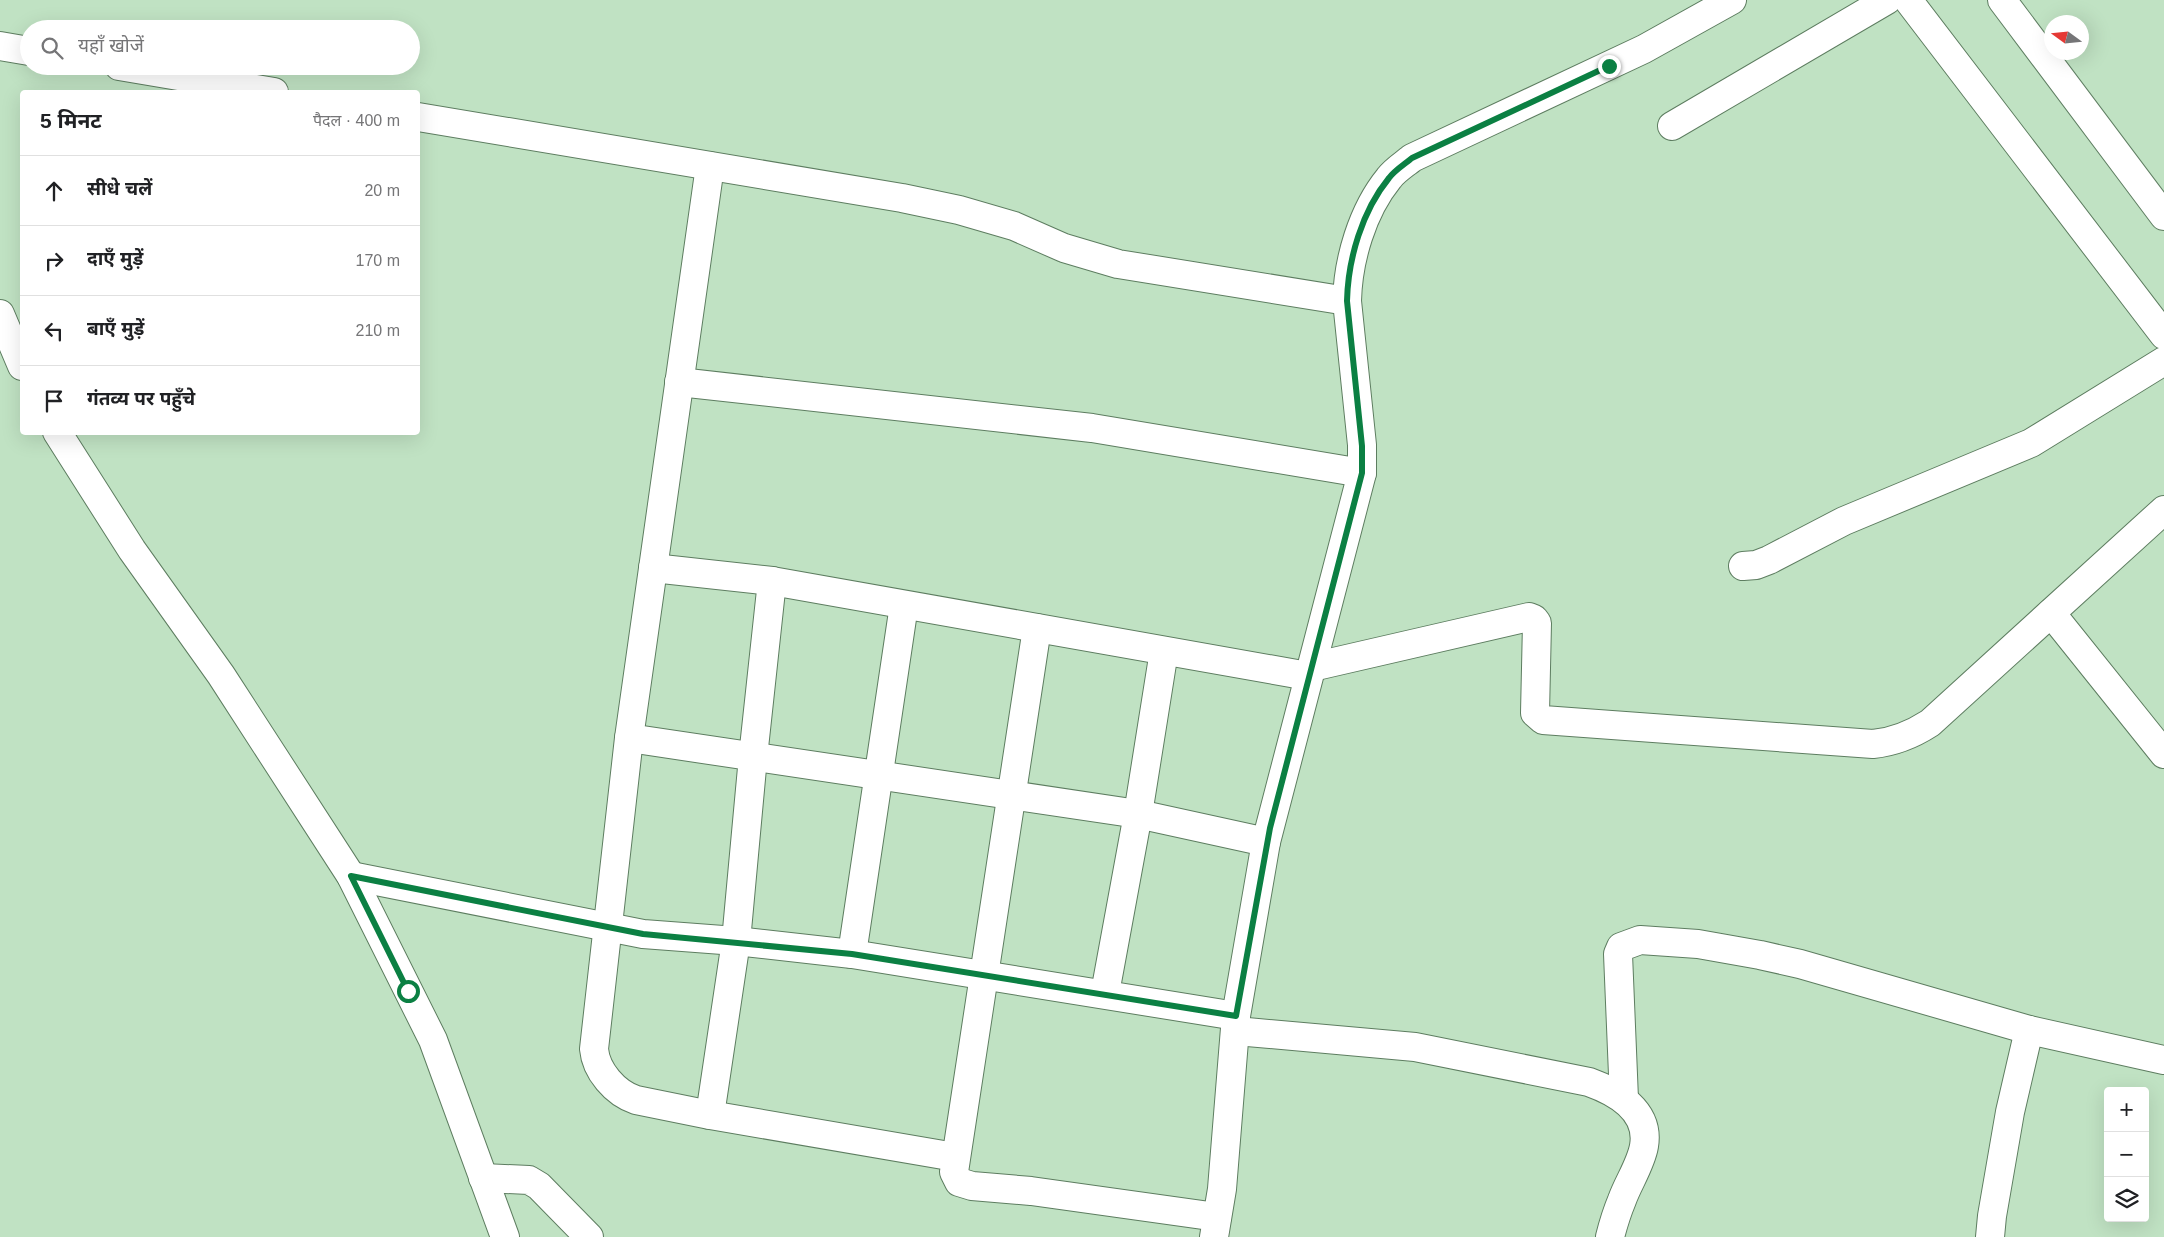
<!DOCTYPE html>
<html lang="hi">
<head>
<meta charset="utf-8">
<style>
	body { margin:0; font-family:Arial,"Noto Sans Devanagari",sans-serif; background:#f6f6f6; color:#202124 }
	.controls { position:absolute; right:15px; bottom:15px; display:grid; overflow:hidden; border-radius:5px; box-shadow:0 5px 20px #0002 }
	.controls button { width:45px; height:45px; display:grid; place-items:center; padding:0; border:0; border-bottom:1px solid #e0e0e0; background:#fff; color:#202124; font:25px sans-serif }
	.compass { position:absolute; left:2044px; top:15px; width:45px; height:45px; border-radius:50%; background:#fff; box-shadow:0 5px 20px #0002; rotate:285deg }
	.stop { position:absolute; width:15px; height:15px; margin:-11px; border:4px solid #0b8043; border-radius:50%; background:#fff }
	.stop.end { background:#0b8043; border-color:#fff; box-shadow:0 1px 5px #0008 }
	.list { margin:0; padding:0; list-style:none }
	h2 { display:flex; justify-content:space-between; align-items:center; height:65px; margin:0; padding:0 20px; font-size:21px }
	h2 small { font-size:16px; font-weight:400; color:#757577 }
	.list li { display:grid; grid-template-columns:32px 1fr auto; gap:15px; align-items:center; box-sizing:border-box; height:70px; padding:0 20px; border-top:1px solid #e0e0e0 }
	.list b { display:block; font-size:19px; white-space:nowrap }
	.list em { font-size:16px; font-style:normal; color:#757577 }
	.icon { flex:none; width:28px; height:28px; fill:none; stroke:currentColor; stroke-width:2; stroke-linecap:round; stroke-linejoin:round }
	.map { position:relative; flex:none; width:2164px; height:1237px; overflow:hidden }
	.search { position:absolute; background:#fff; box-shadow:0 5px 20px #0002; left:20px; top:20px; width:400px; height:55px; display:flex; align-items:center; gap:12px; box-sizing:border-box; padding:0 18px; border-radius:28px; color:#757577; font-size:19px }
	.panel { position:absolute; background:#fff; box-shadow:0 5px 20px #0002; left:20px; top:90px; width:400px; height:345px; border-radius:5px }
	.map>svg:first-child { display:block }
</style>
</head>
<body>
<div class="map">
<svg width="2164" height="1237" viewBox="0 0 2164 1237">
	<rect width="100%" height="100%" fill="#c0e2c3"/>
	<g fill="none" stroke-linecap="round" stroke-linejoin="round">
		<g stroke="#5d7d60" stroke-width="30">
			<g id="minor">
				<path d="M1908,0L2164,335"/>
				<path d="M2002,0L2164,216"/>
				<path d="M0,46L29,51"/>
				<path d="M119,66L274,92"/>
				<path d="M418,117L902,198L959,210L1014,226L1064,248L1118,264L1347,301"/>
				<path d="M1672,126L1887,0"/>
				<path d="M710,166L629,738L594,1049C596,1071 615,1093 636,1100L710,1115L955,1157"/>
				<path d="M0,314L22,366"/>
				<path d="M679,382L1092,428L1362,473"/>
				<path d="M57,432L132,550L221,675L351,876L433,1040L505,1237"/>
				<path d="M1743,566L1756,565L1769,560L1844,521L2031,443L2164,361"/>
				<path d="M653,568L772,581L1308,676"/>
				<path d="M2051,613L2164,754"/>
				<path d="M1037,628L954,1172L959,1182L972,1186L1031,1191L1217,1217"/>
				<path d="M1312,667L1529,617L1534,619L1537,623L1535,713L1543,720L1873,744C1894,742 1913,734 1930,723L2164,510"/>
				<path d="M629,738L1138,814L1266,842"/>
				<path d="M351,876L643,934L736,941L852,954L1236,1016"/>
				<path d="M852,954L904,605"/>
				<path d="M1105,993L1138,814L1164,651"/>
				<path d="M1236,1031L1415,1047L1589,1082C1617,1092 1650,1111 1644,1146C1641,1164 1628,1183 1622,1200C1617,1212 1613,1225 1610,1237"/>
				<path d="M1624,1099L1618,954L1621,947L1640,940L1698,944L1760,955L1800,964L2029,1030L2164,1060"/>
				<path d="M710,1115L736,941L753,757L772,581"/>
				<path d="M483,1178L529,1180L539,1186L589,1237"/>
				<path d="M1214,1237L1222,1189L1236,1016L1266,842L1362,473V445L1347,301C1348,260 1362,211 1389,178C1395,170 1405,164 1412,158L1644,49L1732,0"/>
				<path d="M1990,1237L1992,1216L2010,1112L2029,1030"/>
			</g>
		</g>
		<use href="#minor" stroke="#fff" stroke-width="28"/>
	</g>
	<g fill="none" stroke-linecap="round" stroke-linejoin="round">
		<path stroke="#0b8043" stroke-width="6" d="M408,991L351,876L643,934L852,954L1236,1016L1270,828L1362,473V446L1347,301C1348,259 1362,211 1389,178C1395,170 1405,164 1412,158L1609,66"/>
	</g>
</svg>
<div class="controls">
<button>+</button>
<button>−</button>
<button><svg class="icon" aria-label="layers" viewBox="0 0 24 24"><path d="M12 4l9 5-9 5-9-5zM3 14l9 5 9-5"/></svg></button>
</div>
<svg class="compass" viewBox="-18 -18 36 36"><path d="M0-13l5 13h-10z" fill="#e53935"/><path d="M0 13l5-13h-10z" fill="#757577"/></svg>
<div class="stop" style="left:408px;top:991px"></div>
<div class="stop end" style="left:1609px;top:66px"></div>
<div class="search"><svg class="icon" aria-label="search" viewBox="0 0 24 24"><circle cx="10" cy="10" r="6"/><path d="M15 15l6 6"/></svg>यहाँ खोजें</div>
<section class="panel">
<h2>5 मिनट<small>पैदल · 400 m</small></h2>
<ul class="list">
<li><svg class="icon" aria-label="ahead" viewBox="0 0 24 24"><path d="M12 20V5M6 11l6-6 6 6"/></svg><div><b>सीधे चलें</b></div><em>20 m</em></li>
<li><svg class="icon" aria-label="right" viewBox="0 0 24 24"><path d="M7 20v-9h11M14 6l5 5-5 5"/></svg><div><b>दाएँ मुड़ें</b></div><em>170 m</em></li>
<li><svg class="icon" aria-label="left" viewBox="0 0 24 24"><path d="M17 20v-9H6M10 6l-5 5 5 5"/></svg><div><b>बाएँ मुड़ें</b></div><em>210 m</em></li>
<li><svg class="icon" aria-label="arrive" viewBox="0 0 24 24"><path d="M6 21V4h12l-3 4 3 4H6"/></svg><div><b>गंतव्य पर पहुँचे</b></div></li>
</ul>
</section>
</div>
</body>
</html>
